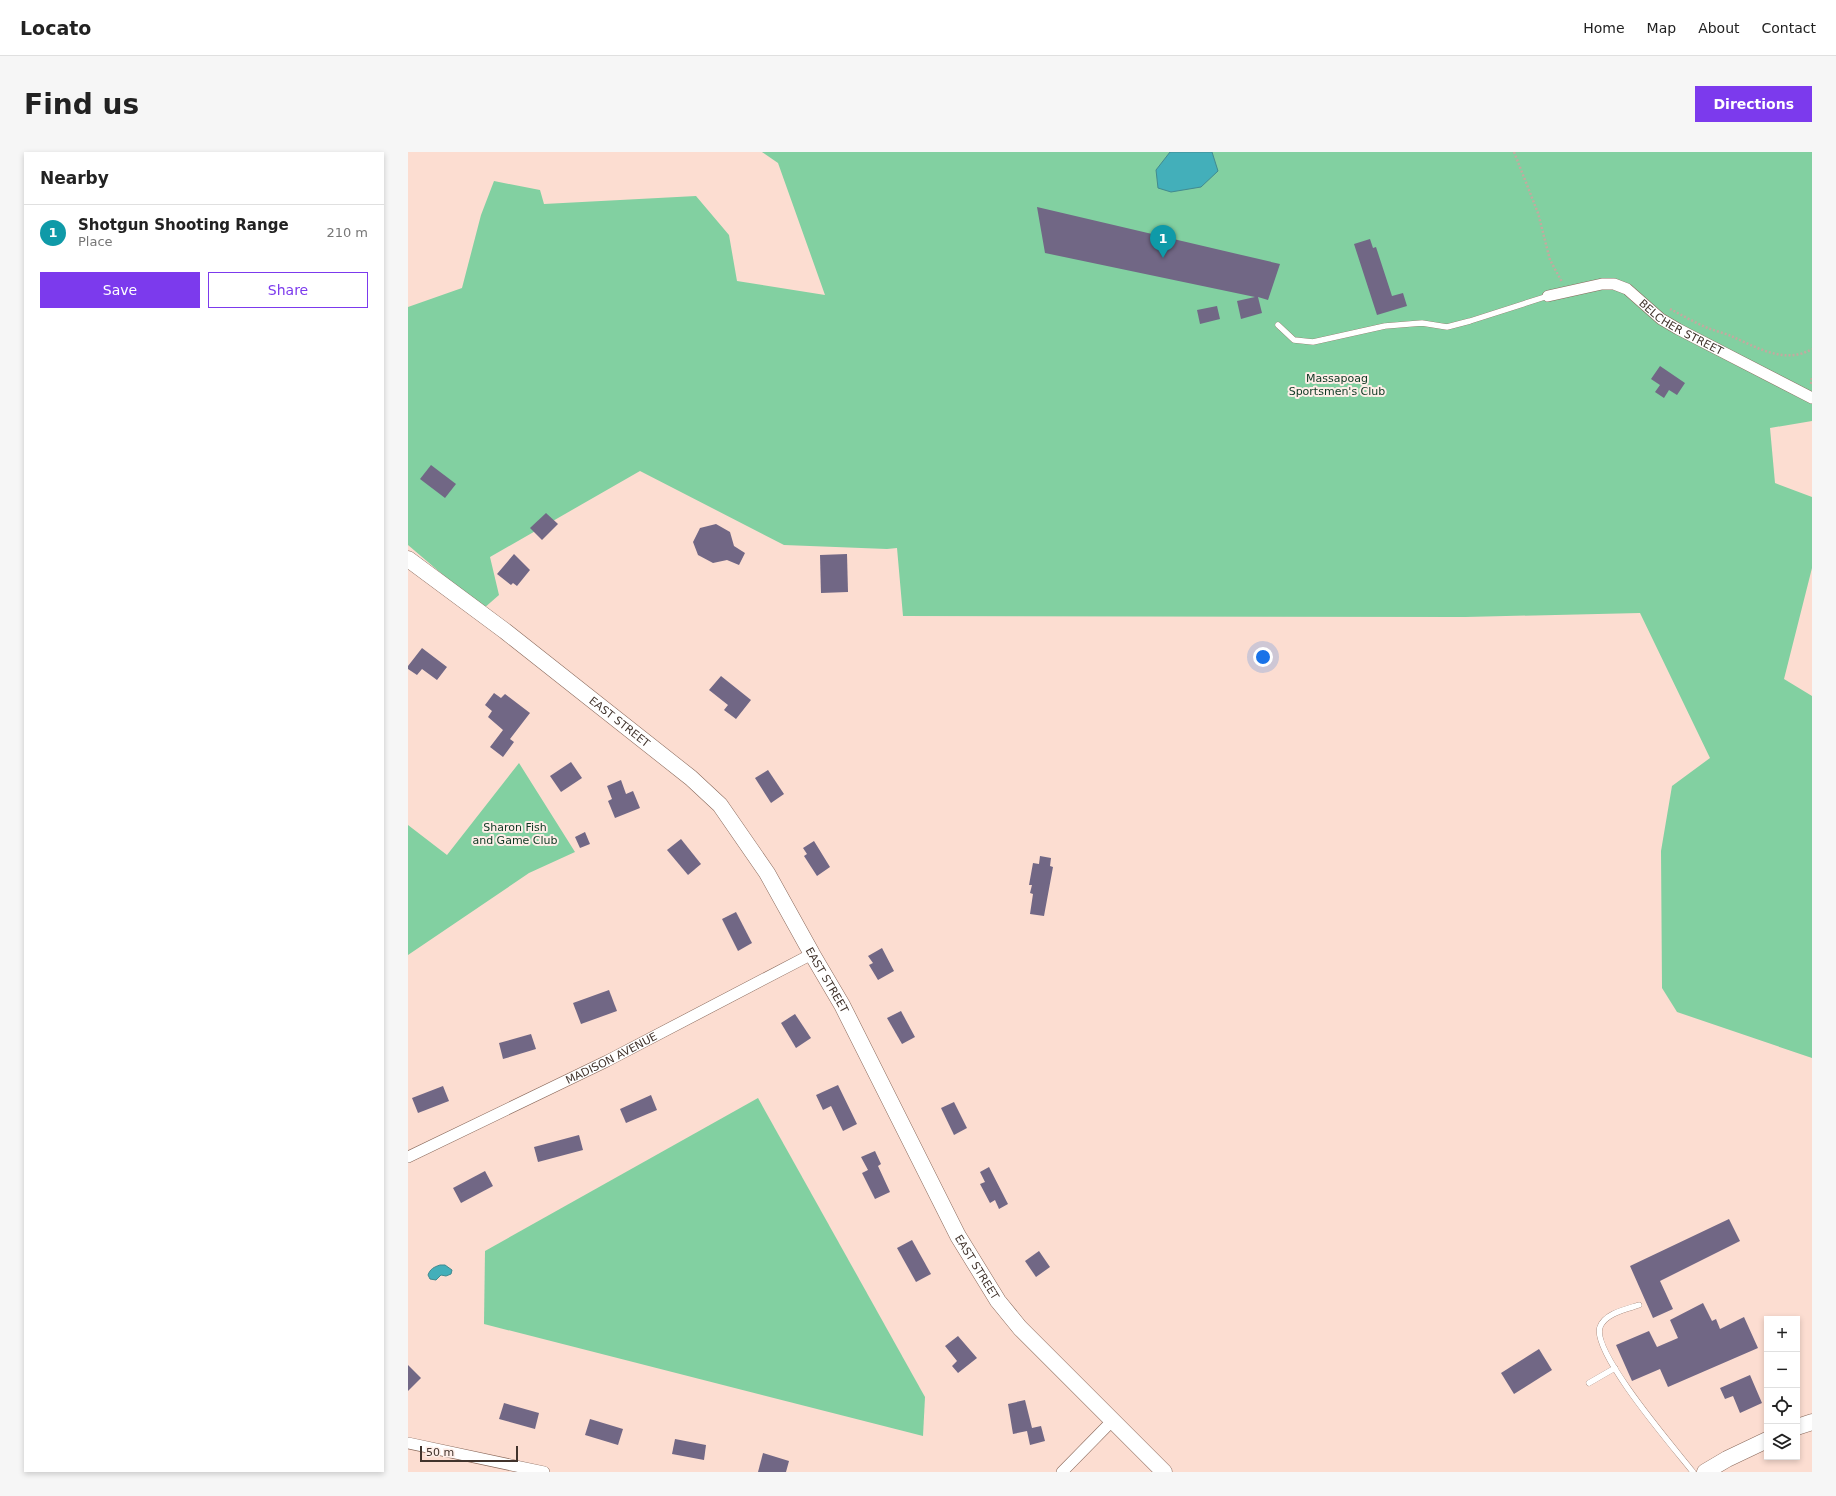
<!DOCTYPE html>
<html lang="en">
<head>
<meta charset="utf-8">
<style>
	body { margin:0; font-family:"DejaVu Sans",sans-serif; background:#f6f6f6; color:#222 }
	.controls { position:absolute; right:12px; bottom:12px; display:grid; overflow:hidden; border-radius:0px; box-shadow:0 2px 6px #0003 }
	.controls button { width:36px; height:36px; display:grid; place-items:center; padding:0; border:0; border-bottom:1px solid #e0e0e0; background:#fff; color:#222; font:20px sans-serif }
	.scale { position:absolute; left:12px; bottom:10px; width:98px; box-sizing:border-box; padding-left:4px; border:2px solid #41332c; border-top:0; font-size:11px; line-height:14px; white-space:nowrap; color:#41332c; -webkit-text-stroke:3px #feeee8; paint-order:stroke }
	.you { position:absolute; left:855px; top:505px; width:14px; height:14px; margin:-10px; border:3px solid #fff; border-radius:50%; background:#1a73e8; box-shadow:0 0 0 6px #1a73e833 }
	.badge { display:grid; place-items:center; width:26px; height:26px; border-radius:50%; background:#7c3aed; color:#fff; font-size:13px; font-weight:700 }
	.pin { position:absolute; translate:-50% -33px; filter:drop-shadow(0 1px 2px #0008) }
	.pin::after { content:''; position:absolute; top:21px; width:14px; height:12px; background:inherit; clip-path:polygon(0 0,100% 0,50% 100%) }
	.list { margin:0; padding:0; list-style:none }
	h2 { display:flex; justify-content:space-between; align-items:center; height:52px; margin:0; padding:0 16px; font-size:17px }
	h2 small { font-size:13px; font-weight:400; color:#767676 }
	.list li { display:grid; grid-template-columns:26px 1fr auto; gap:12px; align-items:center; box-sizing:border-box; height:56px; padding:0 16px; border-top:1px solid #e0e0e0 }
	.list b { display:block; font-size:15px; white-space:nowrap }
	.list p { margin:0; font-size:13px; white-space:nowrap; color:#767676 }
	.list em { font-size:13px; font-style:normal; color:#767676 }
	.actions { display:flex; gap:8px; padding:12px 16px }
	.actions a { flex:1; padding:9px 0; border:1px solid #7c3aed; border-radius:0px; text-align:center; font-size:14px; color:#7c3aed }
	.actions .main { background:#7c3aed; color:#fff }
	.icon { flex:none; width:22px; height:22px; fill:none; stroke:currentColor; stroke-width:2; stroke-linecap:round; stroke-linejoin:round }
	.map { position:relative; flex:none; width:1404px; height:1320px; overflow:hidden; border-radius:0px }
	header { display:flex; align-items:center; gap:24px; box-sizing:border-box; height:56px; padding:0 20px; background:#fff; border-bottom:1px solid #e0e0e0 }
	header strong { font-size:19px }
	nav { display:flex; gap:22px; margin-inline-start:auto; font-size:14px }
	.intro { display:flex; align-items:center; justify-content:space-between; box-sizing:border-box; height:96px; padding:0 24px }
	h1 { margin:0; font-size:28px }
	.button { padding:10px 18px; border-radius:0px; background:#7c3aed; color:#fff; font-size:14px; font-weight:700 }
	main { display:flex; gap:24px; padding:0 24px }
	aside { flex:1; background:#fff; border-radius:0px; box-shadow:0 2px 6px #0003 }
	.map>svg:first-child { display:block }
</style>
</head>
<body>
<header>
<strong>Locato</strong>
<nav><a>Home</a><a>Map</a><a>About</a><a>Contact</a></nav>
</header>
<div class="intro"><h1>Find us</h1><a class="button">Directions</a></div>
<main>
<aside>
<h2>Nearby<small></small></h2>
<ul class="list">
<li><span class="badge" style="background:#0f9aa8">1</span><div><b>Shotgun Shooting Range</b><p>Place</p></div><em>210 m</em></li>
</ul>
<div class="actions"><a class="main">Save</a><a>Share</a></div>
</aside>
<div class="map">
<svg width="1404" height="1320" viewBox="0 0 1404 1320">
	<rect width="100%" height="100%" fill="#fcddd1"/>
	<g fill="#82d0a1">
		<path d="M354,0H1404V269L1362,276L1367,331L1404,345V416L1376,527L1404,544V906L1269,860L1254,836L1253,699L1264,634L1302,606L1232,461L1057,465L495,464L489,396L479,397L376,393L232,319L82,405L91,443L75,457L0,393V155L54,136L73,63L86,29L132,38L136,52L288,44L321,83L329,129L417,143L370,11Z"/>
		<path d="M111,611L167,700L121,721L0,803V673L39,703Z"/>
		<path d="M350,946L517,1245L515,1284L76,1172L77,1099Z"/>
	</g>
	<g fill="#43afba" stroke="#428a8f">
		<path d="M762,0H804L810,19L793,35L763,40L750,36L748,18Z"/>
		<path d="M32,1113H37L44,1118L43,1122L38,1124L33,1123L28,1128L22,1127L20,1123C22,1117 26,1115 32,1113Z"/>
	</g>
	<g fill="#716785">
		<path d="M629,55L872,112L860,148L850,145L854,161L833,167L829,149L847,145L637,101Z"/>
		<path d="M962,87L965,96L968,95L984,144L995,141L999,154L969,163L946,92Z"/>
		<path d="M809,154L812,167L792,172L789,158Z"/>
		<path d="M1252,214L1277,231L1269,243L1261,238L1256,246L1247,240L1252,233L1243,227Z"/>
		<path d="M23,313L48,332L37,346L12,327Z"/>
		<path d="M138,361L150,372L134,388L122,376Z"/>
		<path d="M308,372L322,380L326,394L337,401L331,413L319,408L305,411L290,403L285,390L292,376Z"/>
		<path d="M106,402L122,418L109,434L105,431L103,433L89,422Z"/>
		<path d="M439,402L440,440L413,441L412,403Z"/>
		<path d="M14,496L39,515L29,528L14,517L9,523L0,517V514Z"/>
		<path d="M313,524L343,548L328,567L316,558L320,553L301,538Z"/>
		<path d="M86,541L93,546L97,542L122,561L102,587L106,590L95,605L82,595L95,578L80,565L84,559L77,553Z"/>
		<path d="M163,610L174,626L153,640L142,624Z"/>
		<path d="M360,618L376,642L363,651L347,626Z"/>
		<path d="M213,628L218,642L225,639L232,656L207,666L200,649L204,647L199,634Z"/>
		<path d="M177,680L182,692L172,696L167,685Z"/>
		<path d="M273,687L293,712L280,723L259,698Z"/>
		<path d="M406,689L422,715L409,724L396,704L399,702L395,696Z"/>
		<path d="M632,704L643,706L642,714L645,715L636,764L622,762L625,742L622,741L624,733H621L625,711L631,712Z"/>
		<path d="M328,760L344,791L330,799L314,767Z"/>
		<path d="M474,796L486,819L470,828L461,813L465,811L460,804Z"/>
		<path d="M201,838L209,859L173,872L165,851Z"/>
		<path d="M493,859L507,885L494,892L479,866Z"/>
		<path d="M387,862L403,886L388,896L373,871Z"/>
		<path d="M123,882L128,897L95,907L91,891Z"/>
		<path d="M430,933L449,972L435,979L423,954L415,958L408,943Z"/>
		<path d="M35,934L41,949L10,961L4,946Z"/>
		<path d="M243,943L249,958L218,971L212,957Z"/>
		<path d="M546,950L559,976L546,983L533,956Z"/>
		<path d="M171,983L175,998L130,1010L126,995Z"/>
		<path d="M467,999L473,1012L470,1014L482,1040L467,1047L454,1021L460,1018L453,1005Z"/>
		<path d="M581,1015L600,1052L591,1057L587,1048L582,1051L572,1032L577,1030L572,1020Z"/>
		<path d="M77,1019L85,1034L53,1051L45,1036Z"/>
		<path d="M1321,1067L1332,1089L1252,1129L1265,1157L1245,1166L1222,1114Z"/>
		<path d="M504,1088L523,1122L508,1130L489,1096Z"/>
		<path d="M631,1099L642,1115L628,1125L617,1109Z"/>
		<path d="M1295,1151L1304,1169L1308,1167L1312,1177L1336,1165L1350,1196L1260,1235L1252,1217L1224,1229L1208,1193L1241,1179L1249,1195L1270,1186L1262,1168Z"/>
		<path d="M550,1184L569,1206L550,1221L544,1214L549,1209L537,1194Z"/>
		<path d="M1131,1197L1144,1218L1106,1242L1093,1221Z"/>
		<path d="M0,1213L13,1226L0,1239Z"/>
		<path d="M1342,1223L1354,1251L1332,1261L1325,1244L1317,1247L1312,1236Z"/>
		<path d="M617,1248L624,1276L633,1274L637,1289L622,1293L619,1279L605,1282L600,1252Z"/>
		<path d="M96,1251L131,1261L127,1277L91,1267Z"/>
		<path d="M182,1267L215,1277L210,1293L177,1283Z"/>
		<path d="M267,1287L298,1293L296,1308L264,1302Z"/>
		<path d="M355,1301L381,1309L378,1320H350Z"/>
	</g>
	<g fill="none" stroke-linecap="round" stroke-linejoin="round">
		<g stroke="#89685a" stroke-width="6">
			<g id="lane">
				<path d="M870,173L886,188L905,190L977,174L1014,171L1039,175L1062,169L1140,144"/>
				<path d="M1231,1153C1219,1157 1197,1161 1192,1175C1183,1200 1267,1297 1285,1320"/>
				<path d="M1181,1231L1207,1216"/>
			</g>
		</g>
		<g stroke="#89685a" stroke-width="12">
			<g id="street">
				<path id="s1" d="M1140,144L1194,132H1206L1219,137L1253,167L1270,177L1404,246"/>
				<path id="s2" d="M0,1005L199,909L404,802"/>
				<path d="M0,1291L136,1320"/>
				<path d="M654,1320L704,1269"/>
			</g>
		</g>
		<g stroke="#89685a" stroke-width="17">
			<g id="secondary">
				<path id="s3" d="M0,407L97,479L283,626L312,653L359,721L404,802L434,853L550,1084L590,1149L612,1176L756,1320"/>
				<path d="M1389,1275L1404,1270"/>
				<path d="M1297,1320L1319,1307L1359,1288"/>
			</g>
		</g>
		<g stroke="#c3aa9f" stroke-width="2.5" stroke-dasharray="2 2" stroke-linecap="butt">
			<path d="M1106,0L1130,61L1142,108L1154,130"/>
			<path d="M1262,157C1274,163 1287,171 1300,176C1307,179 1316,181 1323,184C1348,195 1377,213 1404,197"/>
			<path d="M1403,232L1404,225"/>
		</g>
		<use href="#lane" stroke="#fff" stroke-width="5.5"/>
		<use href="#street" stroke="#fff" stroke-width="11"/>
		<use href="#secondary" stroke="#fff" stroke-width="16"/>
	</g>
	<g text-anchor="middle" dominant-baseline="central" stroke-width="4" stroke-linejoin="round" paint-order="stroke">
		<g font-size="11" fill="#41332c" stroke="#feeee8">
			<text stroke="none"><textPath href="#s1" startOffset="148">BELCHER STREET</textPath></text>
			<text stroke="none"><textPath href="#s3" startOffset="267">EAST STREET</textPath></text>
			<text stroke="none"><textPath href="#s3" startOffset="603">EAST STREET</textPath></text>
			<text stroke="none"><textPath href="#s2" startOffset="226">MADISON AVENUE</textPath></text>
			<text stroke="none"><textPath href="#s3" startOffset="927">EAST STREET</textPath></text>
		</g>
		<g font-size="11" fill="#0d3722" stroke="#feeee8">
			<text x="929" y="226">Massapoag<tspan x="929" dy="13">Sportsmen's Club</tspan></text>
			<text x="107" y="675">Sharon Fish<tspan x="107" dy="13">and Game Club</tspan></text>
		</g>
	</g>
</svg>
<div class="controls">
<button>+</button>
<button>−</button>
<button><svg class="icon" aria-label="locate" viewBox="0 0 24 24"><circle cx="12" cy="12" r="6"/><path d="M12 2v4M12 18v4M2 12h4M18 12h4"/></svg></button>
<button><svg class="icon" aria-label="layers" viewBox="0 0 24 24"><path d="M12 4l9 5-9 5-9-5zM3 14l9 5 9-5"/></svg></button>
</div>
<div class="scale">50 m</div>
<div class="you"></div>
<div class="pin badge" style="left:755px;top:106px;background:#0f9aa8">1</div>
</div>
</main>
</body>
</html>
